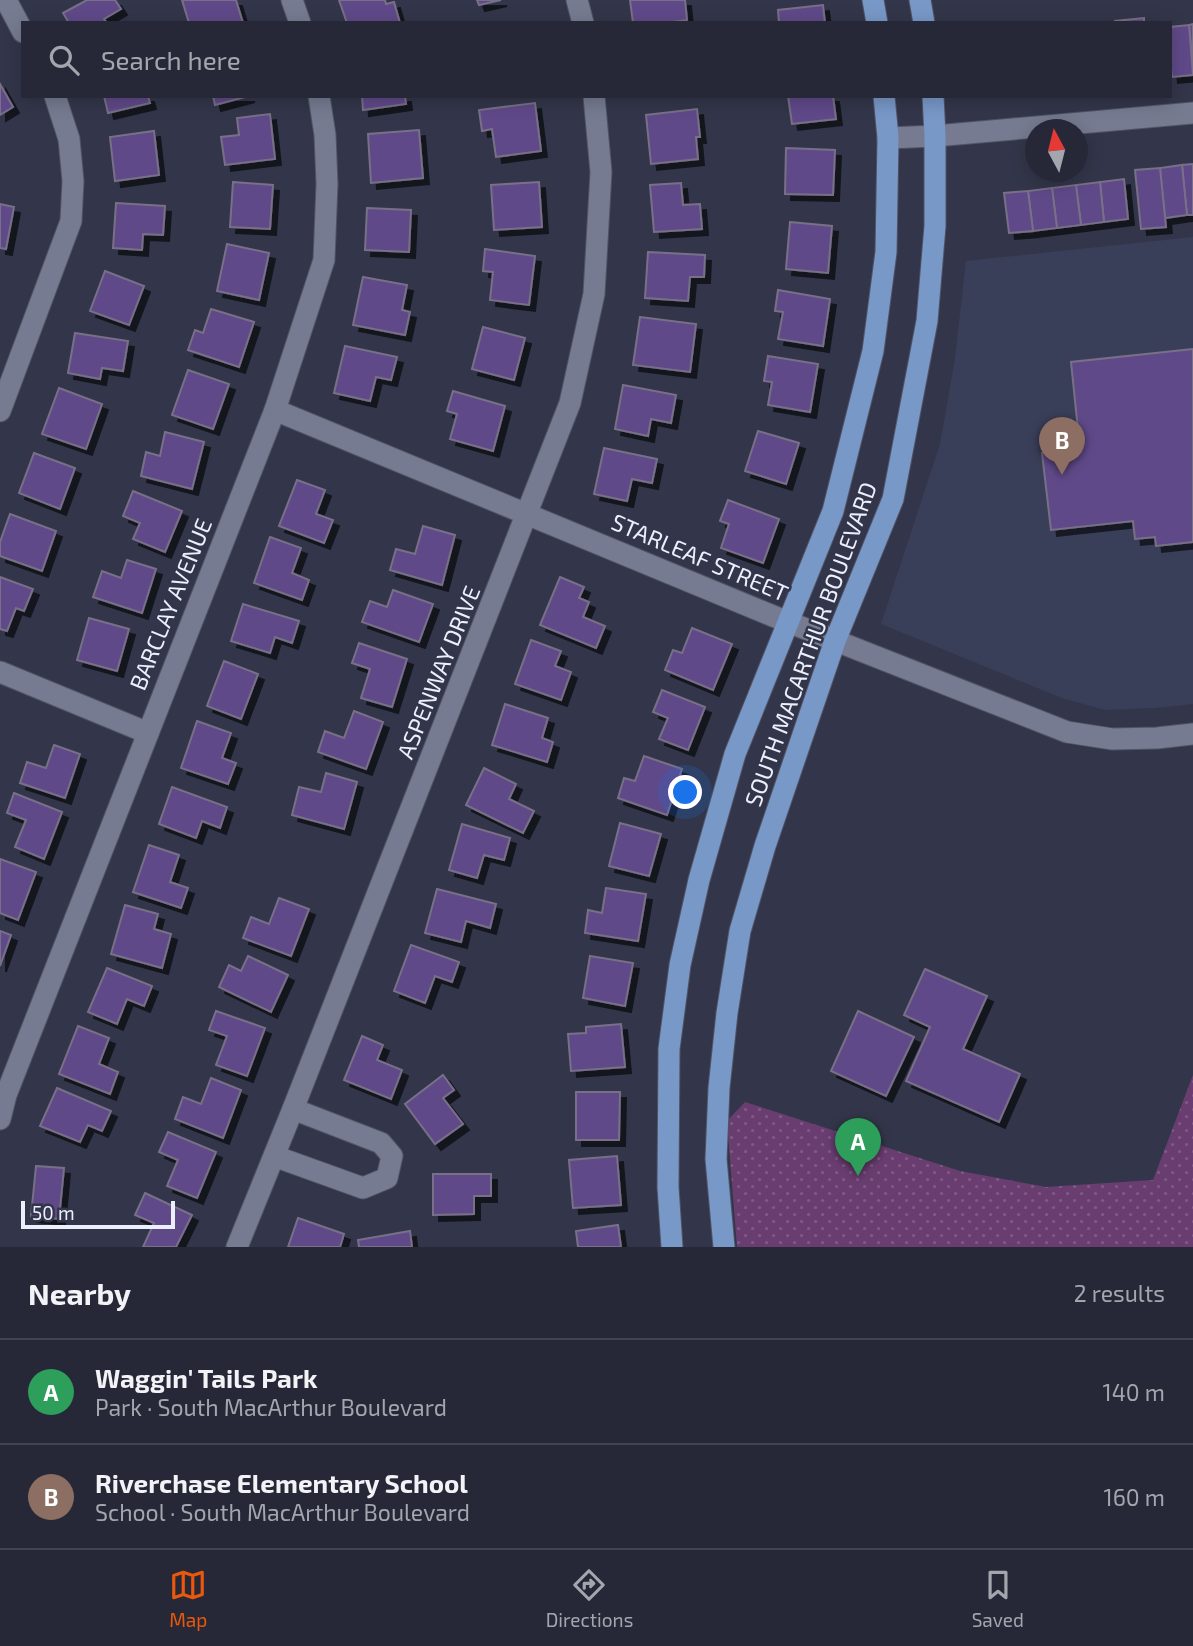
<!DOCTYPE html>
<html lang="en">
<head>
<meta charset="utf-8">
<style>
	body { margin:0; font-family:"Exo 2",sans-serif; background:#2e3040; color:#f1f3f6 }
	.compass { position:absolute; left:1025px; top:119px; width:63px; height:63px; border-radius:50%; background:#262838; box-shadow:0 4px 18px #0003; rotate:353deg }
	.scale { position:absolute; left:21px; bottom:18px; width:154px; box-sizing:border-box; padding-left:7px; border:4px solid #eceffc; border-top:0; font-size:19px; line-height:24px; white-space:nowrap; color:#eceffc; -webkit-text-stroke:5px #33364a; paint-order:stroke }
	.you { position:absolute; left:686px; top:793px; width:24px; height:24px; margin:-18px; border:5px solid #fff; border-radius:50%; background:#1a73e8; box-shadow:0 0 0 10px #1a73e833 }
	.badge { display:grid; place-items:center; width:46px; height:46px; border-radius:50%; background:#ea580c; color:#fff; font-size:23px; font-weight:700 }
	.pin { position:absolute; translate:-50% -58px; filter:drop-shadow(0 2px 4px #0008) }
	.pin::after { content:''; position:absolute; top:37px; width:24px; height:21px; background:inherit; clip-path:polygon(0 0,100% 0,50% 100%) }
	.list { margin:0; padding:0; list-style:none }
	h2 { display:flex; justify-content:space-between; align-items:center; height:91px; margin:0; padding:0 28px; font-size:30px }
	h2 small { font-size:23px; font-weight:400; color:#a4a6ae }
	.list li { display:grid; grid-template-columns:46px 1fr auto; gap:21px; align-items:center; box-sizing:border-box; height:105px; padding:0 28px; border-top:2px solid #424453 }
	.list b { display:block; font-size:26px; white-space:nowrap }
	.list p { margin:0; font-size:23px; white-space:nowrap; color:#a4a6ae }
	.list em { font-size:23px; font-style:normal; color:#a4a6ae }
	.icon { flex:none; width:38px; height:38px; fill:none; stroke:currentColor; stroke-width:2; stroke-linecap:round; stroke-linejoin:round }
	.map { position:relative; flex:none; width:1193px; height:1247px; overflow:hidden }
	.search { position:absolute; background:#262838; box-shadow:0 4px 18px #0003; left:21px; right:21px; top:21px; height:77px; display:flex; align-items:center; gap:18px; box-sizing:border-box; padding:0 24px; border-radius:0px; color:#a4a6ae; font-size:26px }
	.sheet { height:301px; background:#262838 }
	nav { display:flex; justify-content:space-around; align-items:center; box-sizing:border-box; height:98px; border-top:2px solid #424453; background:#262838; font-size:19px; color:#a4a6ae }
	nav a { display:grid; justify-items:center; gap:4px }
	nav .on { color:#ea580c }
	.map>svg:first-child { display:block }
</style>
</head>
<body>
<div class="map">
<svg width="1193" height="1247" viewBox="0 0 1193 1247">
	<defs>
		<pattern id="park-dots" width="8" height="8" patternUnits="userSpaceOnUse" patternTransform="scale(1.75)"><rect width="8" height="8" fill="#6a3d71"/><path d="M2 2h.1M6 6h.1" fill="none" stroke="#7f5986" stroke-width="1.8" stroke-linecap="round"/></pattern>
		<filter id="shadow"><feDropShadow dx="6" dy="6" stdDeviation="0" flood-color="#0009"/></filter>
	</defs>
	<rect width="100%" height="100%" fill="#33364a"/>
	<path fill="#3a3f59" d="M1193,237V704L1154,708L1105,710L1062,698L881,624L940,444L955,359L966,261Z"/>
	<path fill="url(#park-dots)" d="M1193,1075V1247H737L727,1121L745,1102L960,1171L1046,1187L1153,1180Z"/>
	<g fill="#604889" stroke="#777087" stroke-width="2" filter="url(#shadow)">
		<path d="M87,0H115L121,9L104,19L107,23H69L63,13Z"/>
		<path d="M182,0H236L243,23H189Z"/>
		<path d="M339,0H385L386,4L394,2L400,23H347Z"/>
		<path d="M477,0H501L479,5Z"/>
		<path d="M630,0H685L687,20L664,23H633Z"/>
		<path d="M823,5L825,23H779L778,10Z"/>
		<path d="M1144,18V23H1115V21Z"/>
		<path d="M1193,24V65L1189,25Z"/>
		<path d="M1189,25L1193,75L1172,77L1170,58V27Z"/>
		<path d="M0,84L13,107L0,115Z"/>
		<path d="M104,96H148L150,103L108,113Z"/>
		<path d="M213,96H249L215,105Z"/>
		<path d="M362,96H405L406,104L363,110Z"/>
		<path d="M788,96H833L836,119L792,124Z"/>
		<path d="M535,103L541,151L496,157L492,129L482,131L479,110Z"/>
		<path d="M697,109L700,137H696L698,159L651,164L646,115Z"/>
		<path d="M270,114L275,159L225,165L221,137L239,135L237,118Z"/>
		<path d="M419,130L423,178L371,183L368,134Z"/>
		<path d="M154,131L159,175L115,181L110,137Z"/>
		<path d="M786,148L835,150L833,195L785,194Z"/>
		<path d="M1193,164V215H1187L1182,165Z"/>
		<path d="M1182,165L1187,215L1165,218L1160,168Z"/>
		<path d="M1160,168L1166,227L1141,229L1135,170Z"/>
		<path d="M1124,179L1128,219L1104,222L1100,182Z"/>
		<path d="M233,182L273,185L270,229L230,227Z"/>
		<path d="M539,182L542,227L494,230L491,185Z"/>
		<path d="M1100,182L1104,222L1081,225L1076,185Z"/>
		<path d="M681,183L683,205L700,204L702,229L654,232L650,185Z"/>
		<path d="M1076,185L1081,225L1057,228L1052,188Z"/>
		<path d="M1052,188L1057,228L1033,231L1028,191Z"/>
		<path d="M1028,191L1033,231L1009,233L1004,193Z"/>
		<path d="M116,203L165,206L163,235L143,234L142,250L113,248Z"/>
		<path d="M0,204L14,207L6,249L0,248Z"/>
		<path d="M367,208L411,210L409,252L365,250Z"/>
		<path d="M790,222L832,226L828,273L786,269Z"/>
		<path d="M227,244L269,253L259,300L217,291Z"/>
		<path d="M485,249L535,256L529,305L490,300L493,272L483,271Z"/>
		<path d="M648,252L705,255L704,277H690L688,301L645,298Z"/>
		<path d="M105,271L144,286L129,325L90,311Z"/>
		<path d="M363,277L407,285L402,310L410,312L405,335L353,325Z"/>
		<path d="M778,290L830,299L823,346L778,339L783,312L775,311Z"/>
		<path d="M211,309L254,322L239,367L188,350L195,330L203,333Z"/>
		<path d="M640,317L696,324L690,372L633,365Z"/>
		<path d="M483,327L525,338L514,380L472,369Z"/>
		<path d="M75,333L128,341L123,371L102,368L100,379L68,373Z"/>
		<path d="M345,346L397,357L391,380L376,377L370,401L334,393Z"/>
		<path d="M1193,349V542L1156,546L1155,537L1135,539L1133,521L1051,530L1042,453L1080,449L1071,362Z"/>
		<path d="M768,356L818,364L810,412L768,405L772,382L764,381Z"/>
		<path d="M188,370L229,384L213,429L172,415Z"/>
		<path d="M623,385L676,395L671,423L651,419L648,436L615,429Z"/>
		<path d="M59,388L102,404L86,449L42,434Z"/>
		<path d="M453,391L505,406L493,451L450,439L457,414L447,411Z"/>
		<path d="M758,431L799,443L786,484L745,471Z"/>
		<path d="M165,432L204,442L192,489L141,476L146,452L160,456Z"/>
		<path d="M604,448L657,459L652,483L632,479L627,501L594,494Z"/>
		<path d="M34,453L75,468L60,509L19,493Z"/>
		<path d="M297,480L325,490L316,514L333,520L324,543L279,526Z"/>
		<path d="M133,491L182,511L165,552L133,539L140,523L123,516Z"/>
		<path d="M728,500L779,519L763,563L721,548L729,524L720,521Z"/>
		<path d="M10,514L56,531L42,571L0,556V542Z"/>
		<path d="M423,526L455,535L442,585L390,570L396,549L415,554Z"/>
		<path d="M270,537L301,548L292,573L309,580L302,600L254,583Z"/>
		<path d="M127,560L156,569L142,613L93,597L102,571L121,578Z"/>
		<path d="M0,577L33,589L24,611L16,608L7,631L0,629Z"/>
		<path d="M560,577L584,587L579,598L589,602L583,617L605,626L596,648L540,625Z"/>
		<path d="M393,590L433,604L419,642L362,622L370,601L387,607Z"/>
		<path d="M243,604L299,621L292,643L275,637L270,653L231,641Z"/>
		<path d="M89,618L129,629L117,671L77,660Z"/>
		<path d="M692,628L732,644L713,690L665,670L673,650L682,653Z"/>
		<path d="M531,640L561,651L555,666L571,672L561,700L515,684Z"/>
		<path d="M359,643L407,659L392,707L361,698L370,669L352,663Z"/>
		<path d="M224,661L258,674L241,719L207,706Z"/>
		<path d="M662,690L705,707L688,750L659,739L668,718L653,712Z"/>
		<path d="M505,704L548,718L542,738L553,742L547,762L492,745Z"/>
		<path d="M354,711L383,722L366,769L318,752L325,731L344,738Z"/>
		<path d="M197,721L231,733L222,758L236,763L228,784L181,768Z"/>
		<path d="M54,745L80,754L65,798L20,783L27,762L46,768Z"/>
		<path d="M644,756L682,769L667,815L618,798L624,778L635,781Z"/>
		<path d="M484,768L516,784L509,799L534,811L523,833L466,805Z"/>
		<path d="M326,773L357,782L344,829L292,815L299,787L321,792Z"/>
		<path d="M172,787L227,807L220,828L202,821L196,838L159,824Z"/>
		<path d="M14,793L62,812L44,859L15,847L26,820L7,813Z"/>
		<path d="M620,823L661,834L649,876L609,866Z"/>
		<path d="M462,824L510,838L504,860L484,855L477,878L449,870Z"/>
		<path d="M149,845L179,855L170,882L188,888L181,908L133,892Z"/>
		<path d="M0,859L36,872L18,920L0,913Z"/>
		<path d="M606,888L646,894L638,941L585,933L588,910L602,913Z"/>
		<path d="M437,889L496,904L490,928L466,921L461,942L425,933Z"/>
		<path d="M279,898L309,909L291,956L243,938L251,917L269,924Z"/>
		<path d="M125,905L158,914L154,929L171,934L162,968L111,954Z"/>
		<path d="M0,931L11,935L0,966Z"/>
		<path d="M411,945L459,962L452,982L435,976L425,1003L394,991Z"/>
		<path d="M248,956L288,975L271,1012L219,987L229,965L241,971Z"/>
		<path d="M590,956L633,963L625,1006L583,998Z"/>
		<path d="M107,968L152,986L144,1006L127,999L117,1024L88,1012Z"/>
		<path d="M925,969L987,996L963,1049L1020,1074L999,1122L906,1081L930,1027L904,1015Z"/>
		<path d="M216,1011L265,1028L247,1076L216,1065L227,1036L209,1030Z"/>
		<path d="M858,1011L914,1037L886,1096L831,1071Z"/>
		<path d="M621,1024L625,1067L571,1071L568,1034L586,1033V1027Z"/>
		<path d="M78,1026L109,1038L99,1064L118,1072L110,1094L59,1074Z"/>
		<path d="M362,1036L383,1045L377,1060L402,1070L391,1099L344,1080Z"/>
		<path d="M443,1075L454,1090L443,1098L463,1124L435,1144L405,1104Z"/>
		<path d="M211,1078L241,1090L223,1138L175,1119L183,1097L201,1104Z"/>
		<path d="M57,1088L111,1111L102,1131L88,1125L80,1142L40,1126Z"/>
		<path d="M576,1092H620L619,1140H576Z"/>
		<path d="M168,1132L216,1152L197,1198L167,1186L178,1160L159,1152Z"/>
		<path d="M617,1156L621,1205L573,1208L569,1160Z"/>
		<path d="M36,1166L64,1168L59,1219L31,1216Z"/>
		<path d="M433,1174H491V1196H474V1214L433,1215Z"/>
		<path d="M145,1193L192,1215L176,1247H143L154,1223L135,1215Z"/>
		<path d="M298,1218L344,1234L340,1247H288Z"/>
		<path d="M618,1225L621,1247H578L576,1231Z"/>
		<path d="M410,1231L412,1247H359L358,1240Z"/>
	</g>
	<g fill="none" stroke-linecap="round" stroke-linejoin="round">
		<g stroke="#515465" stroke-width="23">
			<g id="minor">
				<path d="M6,0L23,32"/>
				<path d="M292,0L300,23"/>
				<path d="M577,0L583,23"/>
				<path d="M888,138L935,136L1193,113"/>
				<path d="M275,410L773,616L1067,732L1112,739L1157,738L1193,734"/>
				<path d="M0,411L71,221L73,181L69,139L55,96"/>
				<path d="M0,672L148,733"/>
				<path d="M0,1119L6,1095L275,410L324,260L327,184L325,135L319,96"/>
				<path d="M274,1156L363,1188L387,1178L392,1156L381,1143L293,1109"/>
				<path d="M237,1247L293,1109L570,403L594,294L601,172L594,96"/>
			</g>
		</g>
		<g stroke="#515465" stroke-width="23">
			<g id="major">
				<path d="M873,0L877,23"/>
				<path d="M920,0L924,23"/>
				<path d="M672,1247L668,1187L669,1049L680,965L699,880L735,754L833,511L873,351L886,252L888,138L884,96"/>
				<path d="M724,1247L716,1159L719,1088L727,1013L740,931L765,846L835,641L893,499L927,321L935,226V136L933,96"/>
			</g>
		</g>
		<use href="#minor" stroke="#767b91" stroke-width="21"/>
		<use href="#major" stroke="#7898c8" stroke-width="21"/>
	</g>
	<g text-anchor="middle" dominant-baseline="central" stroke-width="5" stroke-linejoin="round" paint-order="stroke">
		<g font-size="23" fill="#eceffc" stroke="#33364a">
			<text transform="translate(700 557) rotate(23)">STARLEAF STREET</text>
			<text transform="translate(170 604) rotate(-68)">BARCLAY AVENUE</text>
			<text transform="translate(810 644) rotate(-70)">SOUTH MACARTHUR BOULEVARD</text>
			<text transform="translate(438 672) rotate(-68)">ASPENWAY DRIVE</text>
		</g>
	</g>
</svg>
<svg class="compass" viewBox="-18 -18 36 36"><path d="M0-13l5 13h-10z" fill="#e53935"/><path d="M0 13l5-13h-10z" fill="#a4a6ae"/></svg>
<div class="scale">50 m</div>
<div class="you"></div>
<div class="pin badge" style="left:858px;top:1176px;background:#2e9e5b">A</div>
<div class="pin badge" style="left:1062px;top:475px;background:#8d6e63">B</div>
<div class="search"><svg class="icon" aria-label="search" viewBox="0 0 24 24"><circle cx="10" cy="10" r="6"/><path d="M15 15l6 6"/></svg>Search here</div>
</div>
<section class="sheet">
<h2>Nearby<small>2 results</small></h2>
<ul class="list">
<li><span class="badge" style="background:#2e9e5b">A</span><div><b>Waggin' Tails Park</b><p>Park · South MacArthur Boulevard</p></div><em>140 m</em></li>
<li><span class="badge" style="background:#8d6e63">B</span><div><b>Riverchase Elementary School</b><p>School · South MacArthur Boulevard</p></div><em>160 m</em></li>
</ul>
</section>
<nav>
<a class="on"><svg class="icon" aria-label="map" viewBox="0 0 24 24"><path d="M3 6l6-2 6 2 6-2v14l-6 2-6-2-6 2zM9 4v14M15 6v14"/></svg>Map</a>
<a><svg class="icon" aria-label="directions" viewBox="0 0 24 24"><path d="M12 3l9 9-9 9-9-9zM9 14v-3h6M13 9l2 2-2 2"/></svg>Directions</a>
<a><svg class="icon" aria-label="saved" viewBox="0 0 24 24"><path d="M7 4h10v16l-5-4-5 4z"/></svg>Saved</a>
</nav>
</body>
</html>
